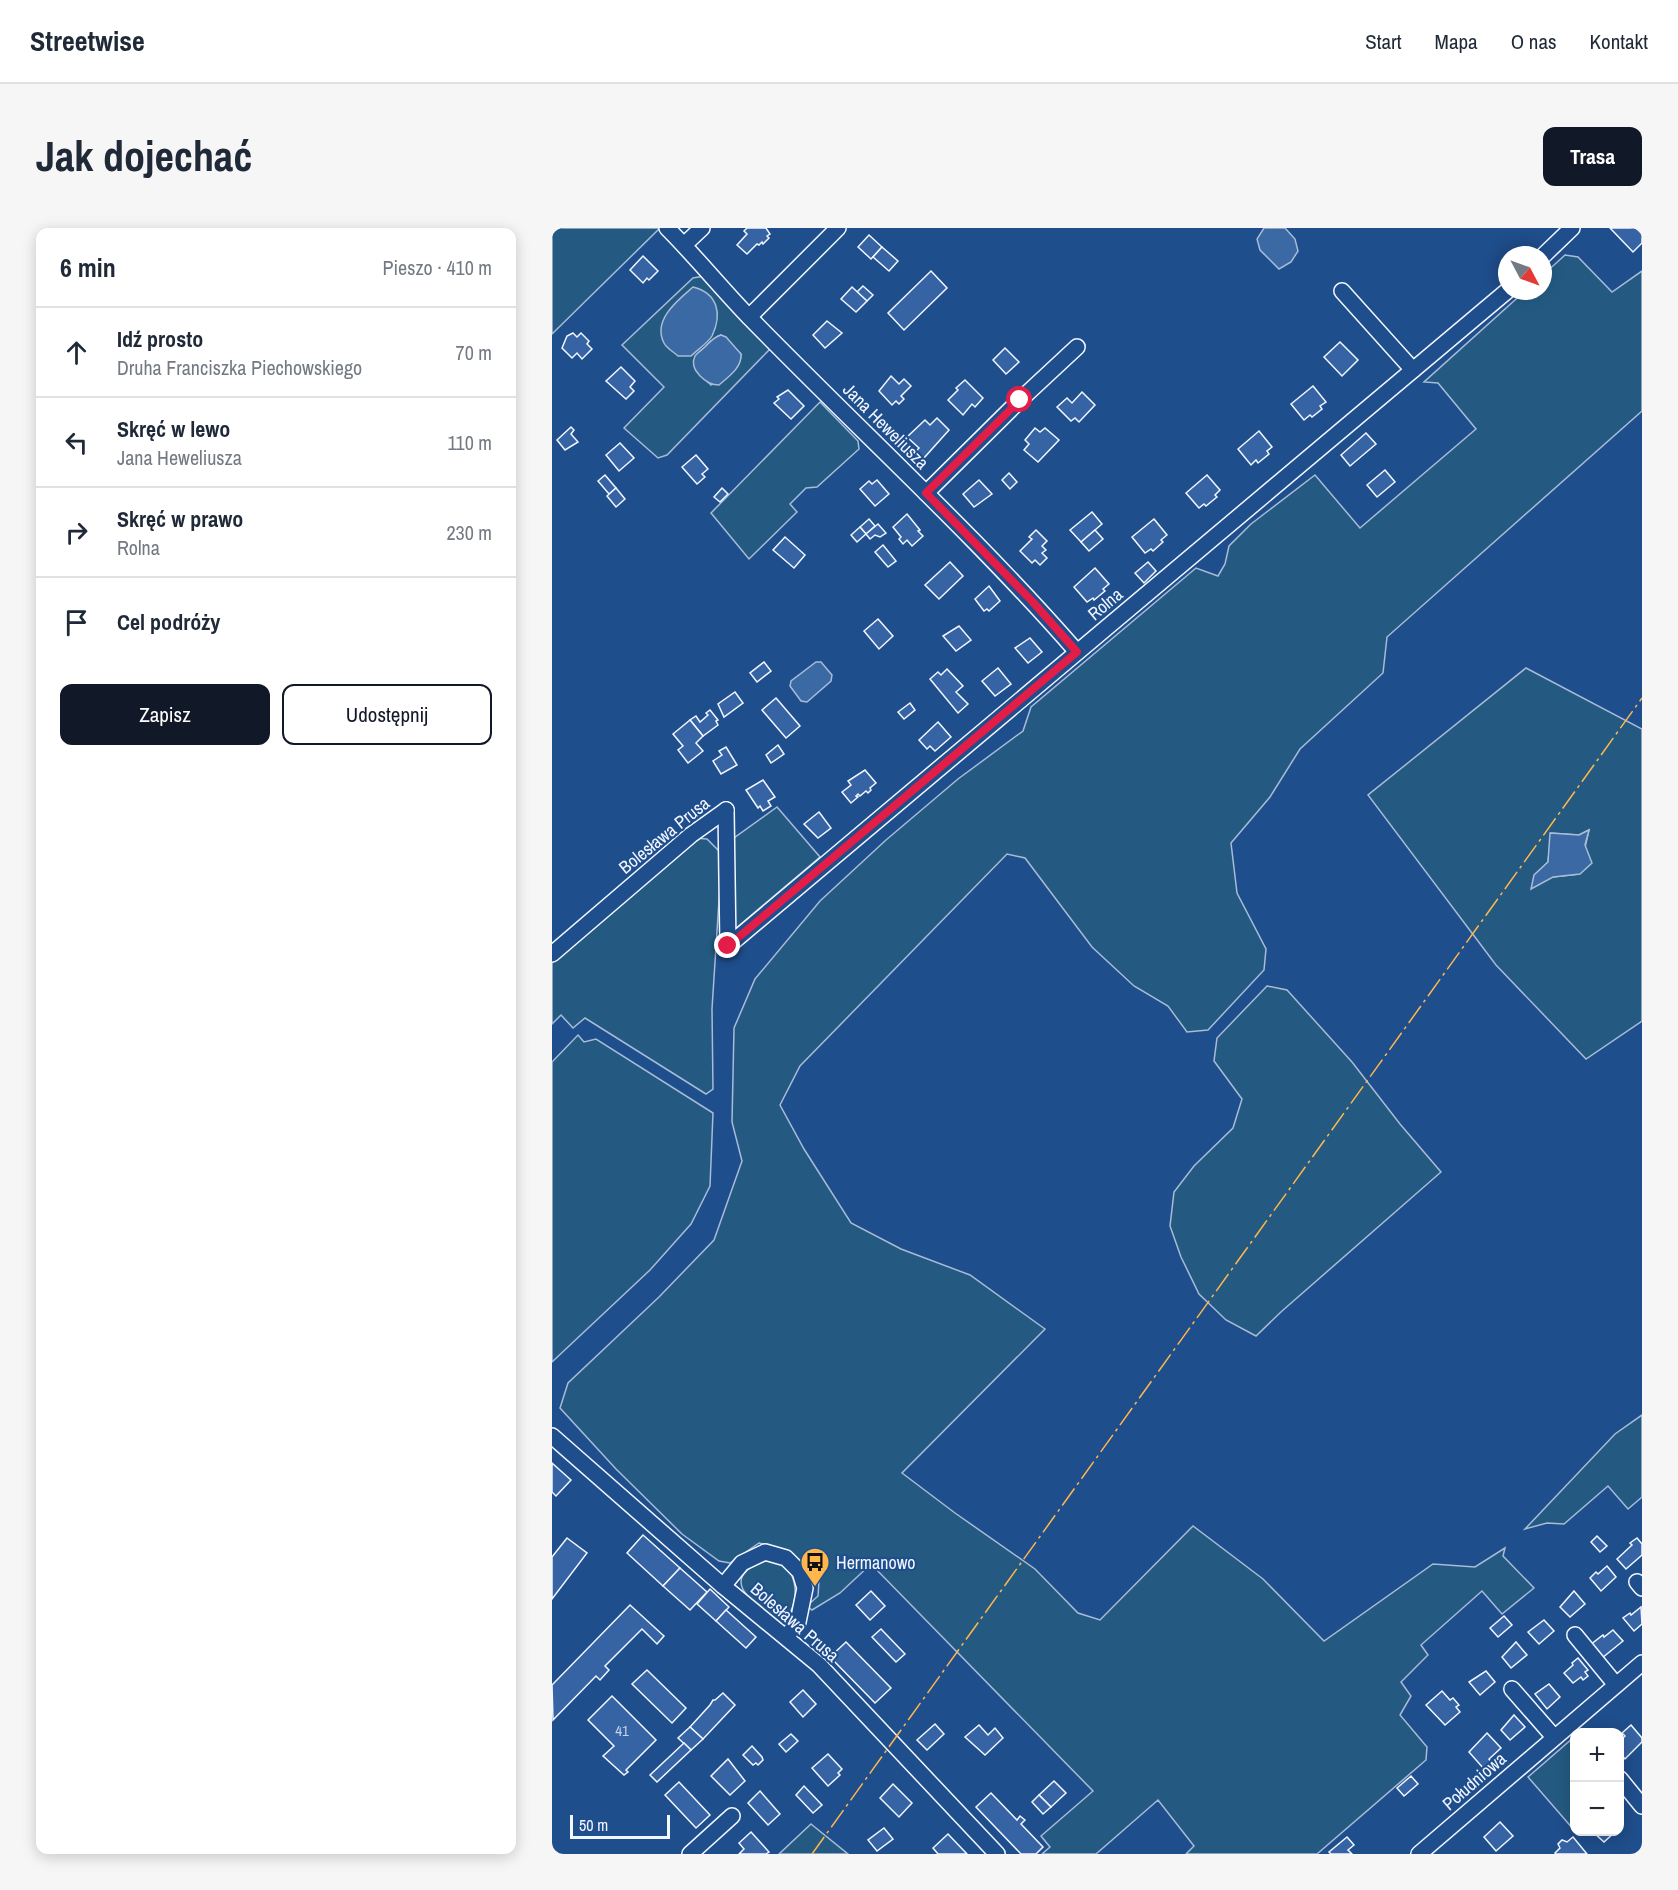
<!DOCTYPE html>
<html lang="pl">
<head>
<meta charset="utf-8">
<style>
	body { margin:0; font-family:"Archivo Narrow",sans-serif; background:#f6f6f7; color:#1f2937 }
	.controls { position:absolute; right:18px; bottom:18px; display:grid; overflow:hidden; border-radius:12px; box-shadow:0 3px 15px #0003 }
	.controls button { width:54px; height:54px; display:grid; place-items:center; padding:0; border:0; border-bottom:2px solid #e0e1e3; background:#fff; color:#1f2937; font:30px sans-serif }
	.compass { position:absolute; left:946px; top:18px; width:54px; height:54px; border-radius:50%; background:#fff; box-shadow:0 3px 15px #0003; rotate:131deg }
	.scale { position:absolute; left:18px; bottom:15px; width:100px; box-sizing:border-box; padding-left:6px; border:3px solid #f2f6ff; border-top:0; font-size:16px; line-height:21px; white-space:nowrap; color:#f2f6ff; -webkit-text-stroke:4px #1f4e8c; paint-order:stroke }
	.stop { position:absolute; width:18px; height:18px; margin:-14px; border:4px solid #e11d48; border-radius:50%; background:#fff }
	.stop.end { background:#e11d48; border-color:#fff; box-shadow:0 2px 6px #0008 }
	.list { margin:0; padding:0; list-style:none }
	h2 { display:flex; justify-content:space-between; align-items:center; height:78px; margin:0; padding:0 24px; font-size:26px }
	h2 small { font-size:20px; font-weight:400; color:#747a83 }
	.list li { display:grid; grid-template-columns:39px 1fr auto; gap:18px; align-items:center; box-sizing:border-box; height:90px; padding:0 24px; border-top:2px solid #e0e1e3 }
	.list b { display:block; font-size:22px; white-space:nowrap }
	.list p { margin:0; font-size:20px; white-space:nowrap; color:#747a83 }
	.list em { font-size:20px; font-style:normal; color:#747a83 }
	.actions { display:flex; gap:12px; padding:18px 24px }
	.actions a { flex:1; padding:14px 0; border:2px solid #111827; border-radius:12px; text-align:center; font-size:21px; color:#111827 }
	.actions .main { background:#111827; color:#fff }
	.icon { flex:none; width:33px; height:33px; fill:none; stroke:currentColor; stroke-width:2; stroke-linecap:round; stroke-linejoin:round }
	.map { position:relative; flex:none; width:1090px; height:1626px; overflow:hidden; border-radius:12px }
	header { display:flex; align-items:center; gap:36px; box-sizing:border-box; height:84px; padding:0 30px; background:#fff; border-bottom:2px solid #e0e1e3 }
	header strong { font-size:28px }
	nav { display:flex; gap:33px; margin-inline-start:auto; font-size:21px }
	.intro { display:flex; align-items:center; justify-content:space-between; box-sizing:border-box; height:144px; padding:0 36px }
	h1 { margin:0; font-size:42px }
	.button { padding:15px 27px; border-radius:12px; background:#111827; color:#fff; font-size:21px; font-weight:700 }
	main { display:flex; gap:36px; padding:0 36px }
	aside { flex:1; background:#fff; border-radius:12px; box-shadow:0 3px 15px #0003 }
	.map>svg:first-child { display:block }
</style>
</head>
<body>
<header>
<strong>Streetwise</strong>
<nav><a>Start</a><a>Mapa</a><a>O nas</a><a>Kontakt</a></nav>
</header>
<div class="intro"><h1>Jak dojechać</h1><a class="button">Trasa</a></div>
<main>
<aside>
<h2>6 min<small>Pieszo · 410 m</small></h2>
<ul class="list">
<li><svg class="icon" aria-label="ahead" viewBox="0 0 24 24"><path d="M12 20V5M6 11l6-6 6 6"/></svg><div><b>Idź prosto</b><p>Druha Franciszka Piechowskiego</p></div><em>70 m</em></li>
<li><svg class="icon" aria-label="left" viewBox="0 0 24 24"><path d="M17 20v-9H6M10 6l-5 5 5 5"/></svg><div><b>Skręć w lewo</b><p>Jana Heweliusza</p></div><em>110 m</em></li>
<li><svg class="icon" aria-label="right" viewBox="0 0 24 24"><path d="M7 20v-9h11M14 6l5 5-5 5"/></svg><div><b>Skręć w prawo</b><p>Rolna</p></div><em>230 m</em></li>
<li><svg class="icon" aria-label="arrive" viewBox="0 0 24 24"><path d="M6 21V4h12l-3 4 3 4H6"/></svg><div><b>Cel podróży</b></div></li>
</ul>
<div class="actions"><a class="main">Zapisz</a><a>Udostępnij</a></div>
</aside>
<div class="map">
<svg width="1090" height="1626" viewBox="0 0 1090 1626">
	<rect width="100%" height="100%" fill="#1f4e8c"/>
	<g fill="#245a82" stroke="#a8bbd7" stroke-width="1.5" fill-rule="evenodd">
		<path d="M0,0H108L0,106Z"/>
		<path d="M1013,27L1026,29L1060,64L1090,43V183L835,409L831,445L748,521L718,569L679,615L685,665L714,721L712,742L656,802L635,804L616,778L582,758L540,719L473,630L455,626L248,838L228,877L252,921L299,995L349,1021L418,1047L493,1101L350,1245L403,1285L483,1341L526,1385L548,1392L641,1298L711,1351L772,1413L881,1336L923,1339L953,1320L951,1328L982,1360L950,1386L930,1363L869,1417L876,1427L849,1454L859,1468L848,1487L875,1519L874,1532L765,1626H634L642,1618L606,1572L544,1626H490L498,1619L489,1608L541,1563L319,1336L288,1365L260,1382L255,1378L266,1368L267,1353C255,1345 255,1340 247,1332C236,1321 221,1318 207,1315L178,1335L167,1333L130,1306L64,1241L8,1180L16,1155L107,1069L162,1012L190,933L180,894L182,800L203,751L268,673L334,612L406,551L471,503L479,479L644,340L666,348L673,336L677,318L699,296L763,247L808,300L924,201L886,155L872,154L973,63H991V47Z"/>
		<path d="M152,48L216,113L218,121L115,227L106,230L72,200L112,159L70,117L141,50ZM169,107L189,126C189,143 173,150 159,157C142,142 135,136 153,119C158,114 162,109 169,107Z"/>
		<path d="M268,174L306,213L307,221L265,259L254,260L238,276L245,284L197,331L159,285Z"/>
		<path d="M974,440L1090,501V793L1034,831L944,737L816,567ZM1037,602L1027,646L1001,649L983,647L996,634L999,605L1027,607Z"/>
		<path d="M225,579L268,629L182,702V610Z"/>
		<path d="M142,610L155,611L170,626L160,781L161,861L154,866L33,790L21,800L9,787L0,796V732Z"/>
		<path d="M715,758L735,762L800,834L848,896L889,944L730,1083L704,1108L674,1092L647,1066L629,1029L618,998L622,964L642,938L681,900L690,871L662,833L665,810Z"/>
		<path d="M26,807L32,814L44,811L161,885L158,958L139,996L98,1042L0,1134V834Z"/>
		<path d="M1090,1187V1269L1076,1281L1056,1258L1012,1296L995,1295L973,1301L1063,1206Z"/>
		<path d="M212,1333C216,1333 223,1333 227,1335C249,1342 248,1387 227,1394C204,1376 163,1352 212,1333Z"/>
		<path d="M1021,1510L1023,1511L1022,1602L976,1549Z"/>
		<path d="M259,1596L296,1626H227Z"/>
	</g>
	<g fill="#3b69a3" stroke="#a8bbd7" stroke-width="1.5">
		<path d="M712,0H733L743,11L746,23L739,34L727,41L708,22L705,11Z"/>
		<path d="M141,59C165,65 171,85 160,108C156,115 145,122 139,128H126C122,124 114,120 112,115C100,92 126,72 141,59Z"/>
		<path d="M169,107L174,109L189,126C190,140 176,149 167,157C155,157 136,142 143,128C145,125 151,121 154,118C159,113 162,109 169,107Z"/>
		<path d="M264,434H269L280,447L279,453L255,474L249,473L238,458L239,453Z"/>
		<path d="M1037,602L1033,617L1040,635L1028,646L1001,649L979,661L982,647L996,634L998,605L1027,607Z"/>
	</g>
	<g fill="#3563a3" stroke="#f2f6ff" stroke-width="1.5">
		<path d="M195,0H214L218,6L215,8L217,10L211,16L210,14L207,17L205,16L195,26L185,17L195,6L192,3Z"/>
		<path d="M1058,0H1084L1090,6V15L1081,24Z"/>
		<path d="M317,7L330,19L319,31L306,19Z"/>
		<path d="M330,19L346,33L337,43L321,29Z"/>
		<path d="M91,28L106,43L97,52L95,50L91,55L78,42Z"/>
		<path d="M379,43L395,60L352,102L336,85Z"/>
		<path d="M311,58L321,67L315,73L305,64Z"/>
		<path d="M300,59L315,73L304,84L289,71Z"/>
		<path d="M275,93L290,105L273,120L261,107Z"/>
		<path d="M21,105L25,109L29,105L37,113L35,116L40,121L30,131L25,125L20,130L10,120L15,108Z"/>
		<path d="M788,114L806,132L790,148L772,129Z"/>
		<path d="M453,120L467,134L454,146L441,132Z"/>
		<path d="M69,139L83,153L78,159L82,163L74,171L54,153Z"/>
		<path d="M339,148L347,156L352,151L359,158L349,168L352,171L347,176L344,173L340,177L327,163Z"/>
		<path d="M413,152L431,170L423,179L420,176L411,187L396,172L406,162L404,160Z"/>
		<path d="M761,158L774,174L768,178L770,181L760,189L758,187L752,192L739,176Z"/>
		<path d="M236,162L252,178L239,191L222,175L227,171L225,169Z"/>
		<path d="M530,164L543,177L527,194L523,190L519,193L505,179L515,170L520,175Z"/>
		<path d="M385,190L397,202L371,231L364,223L367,220L355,209L373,192L378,197Z"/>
		<path d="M19,199L22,202L19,206L26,214L13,222L5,212Z"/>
		<path d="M483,200L488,204L493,200L507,212L486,234L472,222L477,216L473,212Z"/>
		<path d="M707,203L720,219L715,223L717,226L706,235L704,232L699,237L686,221Z"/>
		<path d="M814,205L824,216L798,238L789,227Z"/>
		<path d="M68,215L82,230L67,243L54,227Z"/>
		<path d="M144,227L156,241L150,246L153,249L145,256L130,239Z"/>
		<path d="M833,242L843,254L825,269L815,257Z"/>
		<path d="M457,245L465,254L458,261L450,252Z"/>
		<path d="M53,247L64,260L57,266L46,253Z"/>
		<path d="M655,247L668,262L663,267L665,269L654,278L652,276L647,280L634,265Z"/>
		<path d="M325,252L337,266L323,278L308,261L317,253L320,256Z"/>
		<path d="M427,252L440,266L422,279L411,266Z"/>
		<path d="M64,260L73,271L64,279L55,268Z"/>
		<path d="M170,260L176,266L168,274L162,269Z"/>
		<path d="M540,284L550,296L529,314L518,302Z"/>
		<path d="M355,286L368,302L366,303L371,308L360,318L355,312L351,316L347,311L349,309L341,299Z"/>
		<path d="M317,291L323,298L314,306L308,299Z"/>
		<path d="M602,291L615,307L609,312L611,314L601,323L599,321L593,325L580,309Z"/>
		<path d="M326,296L334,305L328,309L323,307L318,311L314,306Z"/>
		<path d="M308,299L314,306L305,314L299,307Z"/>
		<path d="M484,302L495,313L490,318L494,322L490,325L495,330L488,337L483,332L480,335L468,323L480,311L477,309Z"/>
		<path d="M543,302L551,311L537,323L529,314Z"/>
		<path d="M233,309L253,327L242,340L221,322Z"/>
		<path d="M331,317L344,333L336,339L323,324Z"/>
		<path d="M398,334L411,348L387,371L373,357Z"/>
		<path d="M596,334L604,343L592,355L583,345Z"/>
		<path d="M543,340L557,356L551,361L553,363L542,372L541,370L535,374L522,359Z"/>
		<path d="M437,358L448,373L437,383L435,381L432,383L423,371Z"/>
		<path d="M326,391L341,408L327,421L312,403Z"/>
		<path d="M407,398L419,412L404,423L391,408Z"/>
		<path d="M478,410L490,424L476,435L463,420Z"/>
		<path d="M212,434L219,443L205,454L198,445Z"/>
		<path d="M446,440L459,456L443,468L430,453Z"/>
		<path d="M395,441L411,458L404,464L416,476L406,485L378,451L386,444L389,447Z"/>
		<path d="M183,464L191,475L172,489L166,476Z"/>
		<path d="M224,470L248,498L234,510L210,482Z"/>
		<path d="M358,475L363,482L352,491L346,484Z"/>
		<path d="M158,482L166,492L164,493L166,497L151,508L138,492L144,488L148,494L156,487L154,485Z"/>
		<path d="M138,492L151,508L144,515L151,523L136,535L126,522L131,518L121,506Z"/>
		<path d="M386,494L399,509L383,523L378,518L375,521L367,512Z"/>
		<path d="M226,517L232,526L219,535L214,527Z"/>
		<path d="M174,519L185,537L169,546L161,533L170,527L167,523Z"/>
		<path d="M313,542L324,555L318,560L319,562L316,565L314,563L308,568L306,566L304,568L306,569L299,575L290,564L299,557L296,553Z"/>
		<path d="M211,552L223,569L216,573L219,578L211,583L208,578L206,580L194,562Z"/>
		<path d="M267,584L279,600L266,610L252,596Z"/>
		<path d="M0,1235L19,1252L4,1268L0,1264Z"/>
		<path d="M91,1307L128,1340L111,1358L75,1325Z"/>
		<path d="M1045,1308L1055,1318L1048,1324L1039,1314Z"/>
		<path d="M15,1310L35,1325L0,1371V1329Z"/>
		<path d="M1085,1310L1090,1316V1327L1074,1341L1065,1331L1080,1317L1078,1315Z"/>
		<path d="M1055,1338L1064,1349L1049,1363L1038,1350L1044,1344L1046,1346Z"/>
		<path d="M128,1340L155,1364L138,1382L111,1358Z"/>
		<path d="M158,1361L177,1379L164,1393L145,1376Z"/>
		<path d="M319,1363L333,1378L318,1392L304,1377Z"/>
		<path d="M1022,1363L1033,1376L1018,1389L1008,1379Z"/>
		<path d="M78,1377L112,1408L105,1416L90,1401L53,1438L57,1442L48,1452L44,1448L1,1492L0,1457Z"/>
		<path d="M1089,1379L1090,1396L1082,1403L1071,1390L1078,1385L1079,1387Z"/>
		<path d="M174,1382L204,1409L194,1420L164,1393Z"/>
		<path d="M952,1388L960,1397L946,1409L938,1400Z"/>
		<path d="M992,1392L1002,1403L987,1416L976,1404Z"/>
		<path d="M329,1401L353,1426L344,1434L320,1409Z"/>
		<path d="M1061,1402L1071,1413L1050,1430L1038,1417L1051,1407L1052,1409Z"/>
		<path d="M294,1414L339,1460L323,1475L278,1429Z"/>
		<path d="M964,1414L975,1427L959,1440L950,1429Z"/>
		<path d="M1026,1430L1036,1442L1033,1444L1036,1448L1031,1452L1029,1449L1021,1455L1012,1445L1021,1437L1020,1435Z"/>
		<path d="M95,1442L134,1480L120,1495L80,1456Z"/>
		<path d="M934,1443L943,1454L928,1467L917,1454Z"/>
		<path d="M997,1456L1008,1469L995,1481L983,1466Z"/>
		<path d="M251,1462L264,1476L251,1489L238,1474Z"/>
		<path d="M890,1463L898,1472L901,1470L907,1477L904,1479L908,1484L893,1497L874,1477Z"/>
		<path d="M171,1465L183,1477L151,1511L138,1499L158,1477L161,1472H163Z"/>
		<path d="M60,1468L104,1512L74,1542L76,1544L72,1547L51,1528L62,1518L36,1492Z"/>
		<path d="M962,1487L973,1499L958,1512L949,1502Z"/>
		<path d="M383,1496L392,1506L375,1522L365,1512Z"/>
		<path d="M427,1497L436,1507L443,1500L451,1510L433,1527L413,1509Z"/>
		<path d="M1079,1497L1090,1510V1514L1073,1531L1068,1525V1513L1073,1508L1070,1505Z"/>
		<path d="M138,1499L151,1511L139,1522L126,1510Z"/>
		<path d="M935,1505L949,1520L937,1531L939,1534L932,1541L917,1524Z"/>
		<path d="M239,1506L246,1513L234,1524L227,1516Z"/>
		<path d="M132,1515L139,1522L105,1554L98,1547Z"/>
		<path d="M200,1518L210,1529L211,1532L206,1537L204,1535L201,1537L191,1527Z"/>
		<path d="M276,1526L290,1541L286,1545L288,1547L276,1558L260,1540Z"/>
		<path d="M176,1531L193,1553L178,1567L159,1548Z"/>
		<path d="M859,1548L866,1556L852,1568L845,1560Z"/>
		<path d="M502,1553L514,1565L499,1579L487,1567Z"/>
		<path d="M127,1554L158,1587L144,1600L113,1567Z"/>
		<path d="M341,1556L360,1575L347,1589L328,1570Z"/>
		<path d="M252,1558L270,1577L261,1585L244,1567Z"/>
		<path d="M208,1563L228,1586L216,1597L196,1575Z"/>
		<path d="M439,1565L465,1592L468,1588L473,1592L469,1596L491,1619L484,1626H469L424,1579Z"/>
		<path d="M487,1567L499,1579L491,1586L480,1574Z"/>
		<path d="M948,1594L961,1608L944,1623L932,1609Z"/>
		<path d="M332,1600L341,1611L325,1623L316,1612Z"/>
		<path d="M199,1604L217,1624L214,1626H187L192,1621L187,1615Z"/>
		<path d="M1041,1604H1063L1052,1614Z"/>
		<path d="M396,1606L415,1626H386L381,1620Z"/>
		<path d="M795,1609L802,1617L796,1622L800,1626H779L777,1624Z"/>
		<path d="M1021,1609L1035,1626H1004L1003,1625L1008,1620L1006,1616L1010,1612L1015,1614Z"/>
	</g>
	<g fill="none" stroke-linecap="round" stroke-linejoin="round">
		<g stroke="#f2f6ff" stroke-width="18">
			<g id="minor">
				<path d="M115,0C144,29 170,61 198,90C307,202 423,307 525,424"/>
				<path d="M132,17L150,0"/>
				<path d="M991,28L1020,0"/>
				<path d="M790,63L861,142"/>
				<path d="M197,89L286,0"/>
				<path d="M374,265L468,172L525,119"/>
				<path d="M174,582L176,718"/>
				<path d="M176,718L955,63"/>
				<path d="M0,726L139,607L174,582"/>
				<path d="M0,1208L171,1358L267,1437L445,1626"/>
				<path d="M1085,1354L1090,1360"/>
				<path d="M171,1358L190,1335L213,1324L234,1330L248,1344L253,1360L246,1394L234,1409"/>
				<path d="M1023,1407L1064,1457"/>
				<path d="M960,1461L1002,1509"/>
				<path d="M1068,1551L1090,1578"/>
				<path d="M138,1626L180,1588"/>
				<path d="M867,1626L1090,1435"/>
			</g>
		</g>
		<use href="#minor" stroke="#1f4e8c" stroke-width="15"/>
		<path stroke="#ffb74d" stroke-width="1.5" stroke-dasharray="21 4.5 3 4.5" stroke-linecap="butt" d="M260,1626L1090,470"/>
	</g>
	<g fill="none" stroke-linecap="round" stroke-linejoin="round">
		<path stroke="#e11d48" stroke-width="8" d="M176,718L525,424L480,373L374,265L468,172"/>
	</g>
	<defs>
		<g id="bus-pin" transform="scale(1.5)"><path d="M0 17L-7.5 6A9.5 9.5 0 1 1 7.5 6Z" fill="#ffb74d" stroke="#1f4e8c"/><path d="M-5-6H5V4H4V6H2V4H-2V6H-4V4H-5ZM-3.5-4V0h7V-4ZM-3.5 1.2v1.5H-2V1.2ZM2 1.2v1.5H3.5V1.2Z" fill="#111"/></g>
	</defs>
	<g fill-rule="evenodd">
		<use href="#bus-pin" x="263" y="1334"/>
	</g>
	<g text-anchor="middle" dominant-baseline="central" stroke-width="4.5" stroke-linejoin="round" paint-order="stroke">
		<g font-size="15" fill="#c3d1e8">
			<text x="70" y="1502">41</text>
		</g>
		<g font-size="18" fill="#f2f6ff" stroke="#1f4e8c">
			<text transform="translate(334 198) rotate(45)">Jana Heweliusza</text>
			<text transform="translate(553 376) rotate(-40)">Rolna</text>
			<text transform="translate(112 607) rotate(-39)">Bolesława Prusa</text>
			<text transform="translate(243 1394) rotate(41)">Bolesława Prusa</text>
			<text transform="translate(922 1553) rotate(-41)">Południowa</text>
		</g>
		<g font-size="18" fill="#f2f6ff" stroke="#1f4e8c" text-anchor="start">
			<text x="284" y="1334">Hermanowo</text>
		</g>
	</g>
</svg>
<div class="controls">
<button>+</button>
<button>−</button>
</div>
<svg class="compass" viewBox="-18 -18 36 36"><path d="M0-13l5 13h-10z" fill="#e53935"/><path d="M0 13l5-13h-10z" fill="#747a83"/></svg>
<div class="scale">50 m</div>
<div class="stop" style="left:468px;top:172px"></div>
<div class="stop end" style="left:176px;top:718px"></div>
</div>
</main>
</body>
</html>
